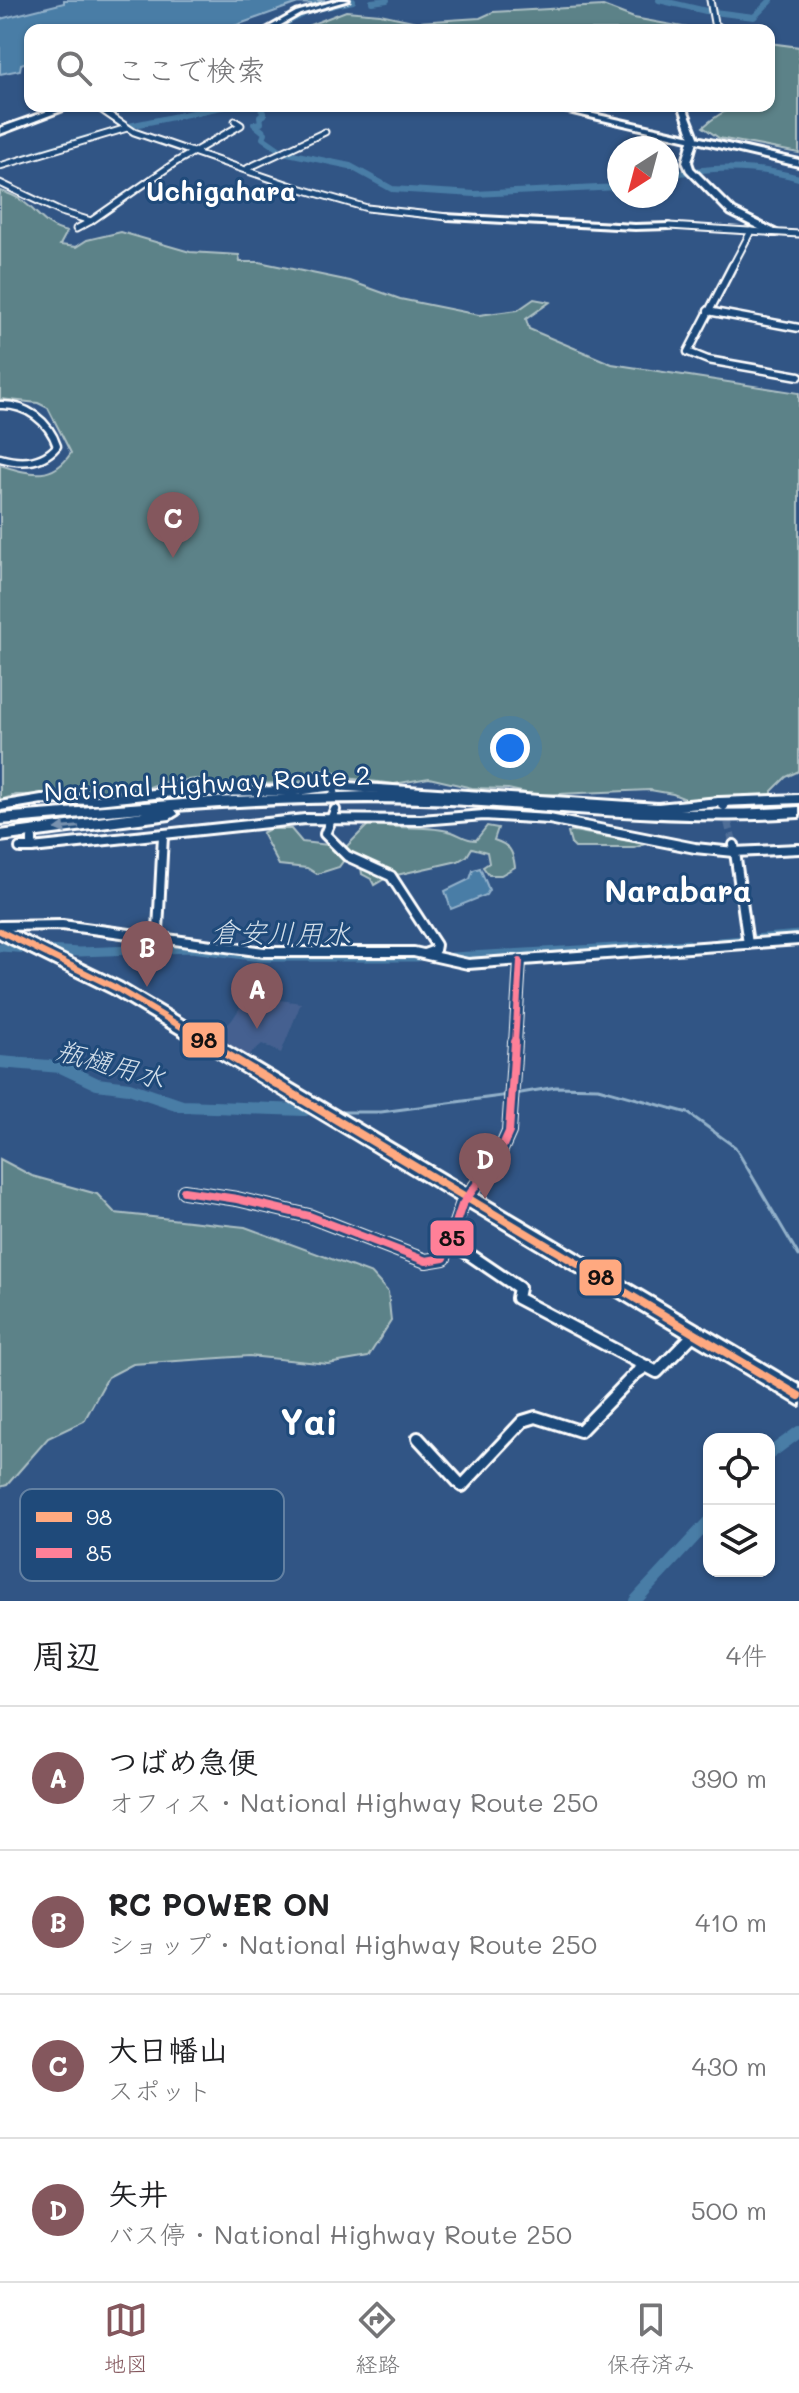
<!DOCTYPE html>
<html lang="ja">
<head>
<meta charset="utf-8">
<style>
	body { margin:0; font-family:Mali,"Klee One",sans-serif; background:#f2f2f2; color:#202124 }
	.controls { position:absolute; right:24px; bottom:24px; display:grid; overflow:hidden; border-radius:16px; box-shadow:0 2px 6px #0004 }
	.controls button { width:72px; height:72px; display:grid; place-items:center; padding:0; border:0; border-bottom:2px solid #e0e0e0; background:#fff; color:#202124; font:40px sans-serif }
	.compass { position:absolute; left:607px; top:136px; width:72px; height:72px; border-radius:50%; background:#fff; box-shadow:0 2px 6px #0004; rotate:216deg }
	.you { position:absolute; left:510px; top:748px; width:28px; height:28px; margin:-20px; border:6px solid #fff; border-radius:50%; background:#1a73e8; box-shadow:0 0 0 12px #1a73e833 }
	.badge { display:grid; place-items:center; width:52px; height:52px; border-radius:50%; background:#84575d; color:#fff; font-size:26px; font-weight:700 }
	.pin { position:absolute; translate:-50% -66px; filter:drop-shadow(0 2px 4px #0008) }
	.pin::after { content:''; position:absolute; top:42px; width:28px; height:24px; background:inherit; clip-path:polygon(0 0,100% 0,50% 100%) }
	.list { margin:0; padding:0; list-style:none }
	h2 { display:flex; justify-content:space-between; align-items:center; height:104px; margin:0; padding:0 32px; font-size:34px }
	h2 small { font-size:26px; font-weight:400; color:#757577 }
	.list li { display:grid; grid-template-columns:52px 1fr auto; gap:24px; align-items:center; box-sizing:border-box; height:144px; padding:0 32px; border-top:2px solid #e0e0e0 }
	.list b { display:block; font-size:30px; white-space:nowrap }
	.list p { margin:0; font-size:26px; white-space:nowrap; color:#757577 }
	.list em { font-size:26px; font-style:normal; color:#757577 }
	.icon { flex:none; width:44px; height:44px; fill:none; stroke:currentColor; stroke-width:2; stroke-linecap:round; stroke-linejoin:round }
	.map { position:relative; flex:none; width:799px; height:1601px; overflow:hidden }
	.search { position:absolute; background:#fff; box-shadow:0 2px 6px #0004; left:24px; right:24px; top:24px; height:88px; display:flex; align-items:center; gap:20px; box-sizing:border-box; padding:0 28px; border-radius:16px; color:#757577; font-size:30px }
	.sheet { height:680px; background:#fff }
	nav { display:flex; justify-content:space-around; align-items:center; box-sizing:border-box; height:112px; border-top:2px solid #e0e0e0; background:#fff; font-size:22px; color:#757577 }
	nav a { display:grid; justify-items:center; gap:4px }
	nav .on { color:#84575d }
	.map>svg:first-child { display:block }
</style>
</head>
<body>
<div class="map">
<svg width="799" height="1601" viewBox="0 0 799 1601">
	<rect width="100%" height="100%" fill="#315585"/>
	<filter id="ink" filterUnits="userSpaceOnUse"><feTurbulence type="fractalNoise" baseFrequency=".0125" numOctaves="2"/><feDisplacementMap in="SourceGraphic" scale="16" xChannelSelector="R" yChannelSelector="G"/><feConvolveMatrix kernelMatrix="1 2 1 2 8 2 1 2 1" color-interpolation-filters="sRGB"/></filter>
	<g filter="url(#ink)">
		<path fill="#446190" d="M252,989L273,999L301,1003L281,1053L262,1044L247,1057L214,1038L232,1020Z"/>
		<g fill="#5b8288" stroke="#adc0c4" stroke-width="2">
			<path d="M603,6L634,18L699,30H297L346,11L380,14L417,22L480,18L493,12Z"/>
			<path d="M769,43L799,47V153L719,138L703,127C728,105 736,106 769,106Z"/>
			<path d="M0,191C36,200 36,225 67,232L60,245L76,247L87,240L121,232L190,252L239,255L240,262H259L350,281L400,299L479,315L518,310L534,299L550,302L526,319L529,329L612,364L799,393V771L786,777L772,791V800L693,802L673,794L650,790L535,795L508,789L472,788L429,778L394,784L346,778L330,770L316,771L299,782L223,786L198,779L163,782L147,788L98,794L16,795L0,800V465C30,474 52,482 71,453L48,408L38,403L0,399Z"/>
			<path d="M370,823C397,831 425,824 452,832C461,835 466,840 476,840L487,826L498,828L494,840C510,845 513,851 515,867L501,875H489L483,867L489,863L487,852L472,848L467,856L458,861L388,877L374,885L371,879L362,874L361,867L344,860L339,867L317,874L307,868L279,865L262,833L270,829H291L302,842L346,847Z"/>
			<path d="M574,831L645,844L634,848H575L571,844L568,833Z"/>
			<path d="M0,1159L32,1176L97,1194L115,1213L245,1227L372,1274L388,1292L391,1321L368,1357L328,1364L249,1356L133,1364L108,1377L84,1421L48,1438L7,1485L0,1487Z"/>
		</g>
		<g fill="#497da6" stroke="#92b1ca" stroke-width="2">
			<path d="M64,0H325L314,4L298,3L223,30H30V61L21,64L20,70L0,74V19L64,3Z"/>
			<path d="M480,868L489,890L486,895L451,909L445,891L470,879L473,870Z"/>
		</g>
		<g fill="none" stroke-linecap="round" stroke-linejoin="round">
			<g stroke="#92b1ca" stroke-width="3">
				<path d="M515,1094L556,1087L598,1088L688,1113L735,1147L799,1256"/>
				<path d="M339,1112H381L509,1095"/>
				<path d="M590,1261L720,1338"/>
				<path d="M784,1376L799,1383"/>
			</g>
			<g stroke="#497da6" stroke-width="6">
				<path d="M659,0L706,11L754,17L771,0"/>
				<path d="M372,2L387,0"/>
				<path d="M273,30L308,11L353,1"/>
				<path d="M260,106L264,115L260,116L261,123L254,124L265,133L263,138L283,152L350,166L392,189L475,194L619,187"/>
				<path d="M129,126L226,106"/>
				<path d="M26,156L96,135"/>
				<path d="M667,176C712,165 755,166 799,178"/>
			</g>
			<g stroke="#497da6" stroke-width="9">
				<path d="M719,942L799,935"/>
				<path d="M0,947L79,952L192,948L260,957H417"/>
				<path d="M452,957L688,944"/>
			</g>
			<g stroke="#497da6" stroke-width="12">
				<path d="M0,1062L61,1067L97,1084L129,1088L182,1106L305,1110"/>
				<path d="M769,1454L799,1432"/>
				<path d="M635,1601L709,1521"/>
			</g>
			<g stroke="#506e97" stroke-width="8" stroke-dasharray="8 4" stroke-linecap="butt">
				<path d="M31,807L32,834"/>
				<path d="M725,811L734,845"/>
			</g>
			<g stroke="#fff" stroke-width="9">
				<g id="street-far3">
					<path d="M710,0L714,23L723,30"/>
					<path d="M96,106L134,132L295,187L367,208L448,217"/>
					<path d="M0,166L127,128"/>
					<path d="M248,168L325,132"/>
					<path d="M0,183L61,212L91,221L176,162L241,125L235,121"/>
					<path d="M669,226L799,234"/>
					<path d="M76,229L91,221"/>
					<path d="M732,267L751,231"/>
				</g>
			</g>
			<g stroke="#fff" stroke-width="11">
				<g id="street-far2">
					<path d="M733,265L688,352L708,360L799,376"/>
					<path d="M708,311L799,328"/>
					<path d="M0,405C26,404 49,421 57,446C42,464 21,464 0,458"/>
				</g>
			</g>
			<g stroke="#fff" stroke-width="14">
				<g id="street-far1">
					<path d="M334,786L658,808L719,802"/>
					<path d="M0,806L42,799L97,800L173,792L296,791L334,786V790"/>
					<path d="M724,806L719,802L799,799"/>
					<path d="M335,810L325,834L347,856L391,876L436,945L435,950L424,954"/>
					<path d="M734,845L748,944"/>
					<path d="M20,848H32V839"/>
					<path d="M32,848L305,819L421,820L484,815L549,819L695,848L734,852L799,849"/>
					<path d="M0,926L62,925L264,952H414L468,964L799,940"/>
					<path d="M155,937L158,930L163,836"/>
					<path d="M515,1044L520,961"/>
				</g>
			</g>
			<g stroke="#fff" stroke-width="16">
				<g id="street">
					<path d="M184,1191L237,1199L309,1216L426,1261L444,1258L462,1205L500,1152L509,1132L515,1042"/>
					<path d="M451,1242L519,1288L517,1298L657,1372L694,1334"/>
					<path d="M418,1438L462,1486L523,1421L536,1417L580,1431L636,1373L647,1366"/>
				</g>
			</g>
			<g stroke="#fff" stroke-width="6">
				<g id="secondary">
					<path d="M339,0H349L300,14L272,30H264L296,12Z"/>
					<path d="M680,107L687,109L698,137L691,162L693,168L735,210L777,231V235H771L729,214L687,171L683,162L690,137Z"/>
					<path d="M445,215L635,225L669,224L673,226L669,228L635,229L448,219L444,217Z"/>
				</g>
			</g>
			<g stroke="#fff" stroke-width="6">
				<g id="primary">
					<path d="M62,106H74L0,134V128Z"/>
					<path d="M543,106H558L799,160V166Z"/>
				</g>
			</g>
			<g stroke="#fff" stroke-width="6">
				<g id="highway">
					<path d="M366,792C510,794 654,818 799,807V817C687,825 577,812 466,805C369,799 271,803 175,810L178,814L170,819L0,841V831L143,812L0,824V814L209,798Z"/>
					<path d="M0,925L122,984L799,1385V1405L110,992L0,938Z"/>
				</g>
			</g>
			<use href="#street-far3" stroke="#1f4a7a" stroke-width="5"/>
			<use href="#street-far2" stroke="#1f4a7a" stroke-width="6"/>
			<use href="#street-far1" stroke="#1f4a7a" stroke-width="8"/>
			<use href="#street" stroke="#1f4a7a" stroke-width="10"/>
			<use href="#secondary" fill="#1f4a7a" fill-rule="evenodd"/>
			<use href="#primary" fill="#1f4a7a" fill-rule="evenodd"/>
			<use href="#highway" fill="#1f4a7a" fill-rule="evenodd"/>
			<g stroke="#1f4a7a" stroke-width="12">
				<path id="bus-1-far1" d="M0,931L116,988L210,1044"/>
			</g>
			<g stroke="#1f4a7a" stroke-width="14">
				<path id="bus-1" d="M206,1042L799,1396"/>
			</g>
			<g stroke="#1f4a7a" stroke-width="12">
				<path id="bus-2-far1" d="M515,1044L520,961"/>
			</g>
			<g stroke="#1f4a7a" stroke-width="14">
				<path id="bus-2" d="M184,1191L237,1199L309,1216L426,1261L444,1258L462,1205L500,1152L509,1132L515,1042"/>
			</g>
			<use href="#bus-1-far1" stroke="#ffa980" stroke-width="6"/>
			<use href="#bus-1" stroke="#ffa980" stroke-width="8"/>
			<use href="#bus-2-far1" stroke="#ff8098" stroke-width="6"/>
			<use href="#bus-2" stroke="#ff8098" stroke-width="8"/>
		</g>
		<defs><path id="oneway-solid" d="M-6-.8H1V-3.2L6.5 0L1 3.2V.8H-6Z" transform="scale(2)"/></defs>
		<use fill="#7992af" href="#oneway-solid" transform="translate(67 828) rotate(174)"/>
	</g>
	<g text-anchor="middle" dominant-baseline="central" stroke-width="6" stroke-linejoin="round" paint-order="stroke">
		<g font-size="26" font-weight="bold" fill="#fff" stroke="#1f4a7a">
			<text x="221" y="191">Uchigahara</text>
		</g>
		<g font-size="26" fill="#fff" stroke="#1f4a7a">
			<text transform="translate(207 783) rotate(-3)">National Highway Route 2</text>
		</g>
		<g font-size="28" font-style="italic" fill="#d2dee9" stroke="#1f4a7a">
			<text transform="translate(281 932) rotate(1)">倉安川用水</text>
			<text transform="translate(111 1063) rotate(16)">瓶樋用水</text>
		</g>
		<g font-size="30" font-weight="bold" fill="#fff" stroke="#1f4a7a">
			<text x="678" y="890">Narabara</text>
		</g>
		<g font-size="36" font-weight="bold" fill="#fff" stroke="#1f4a7a">
			<text x="309" y="1420">Yai</text>
		</g>
	</g>
	<rect x="20" y="1489" width="264" height="92" rx="12" fill="#1f4a7a" stroke="#6280a2" stroke-width="2"/>
	<rect x="36" y="1512" width="36" height="10" fill="#ffa980"/>
	<rect x="36" y="1548" width="36" height="10" fill="#ff8098"/>
	<g font-size="22" fill="#fff">
		<text x="86" y="1525">98</text>
		<text x="86" y="1561">85</text>
	</g>
	<g stroke="#1f4a7a" stroke-width="3">
		<rect x="181" y="1021" width="45" height="38" rx="8" fill="#ffa980"/>
		<rect x="429" y="1219" width="46" height="38" rx="8" fill="#ff8098"/>
		<rect x="578" y="1258" width="45" height="39" rx="8" fill="#ffa980"/>
	</g>
	<g font-size="22" text-anchor="middle" font-weight="bold" fill="#111">
		<text x="204" y="1048">98</text>
		<text x="452" y="1246">85</text>
		<text x="601" y="1285">98</text>
	</g>
</svg>
<div class="controls">
<button><svg class="icon" aria-label="locate" viewBox="0 0 24 24"><circle cx="12" cy="12" r="6"/><path d="M12 2v4M12 18v4M2 12h4M18 12h4"/></svg></button>
<button><svg class="icon" aria-label="layers" viewBox="0 0 24 24"><path d="M12 4l9 5-9 5-9-5zM3 14l9 5 9-5"/></svg></button>
</div>
<svg class="compass" viewBox="-18 -18 36 36"><path d="M0-13l5 13h-10z" fill="#e53935"/><path d="M0 13l5-13h-10z" fill="#757577"/></svg>
<div class="you"></div>
<div class="pin badge" style="left:257px;top:1029px">A</div>
<div class="pin badge" style="left:147px;top:987px">B</div>
<div class="pin badge" style="left:173px;top:558px">C</div>
<div class="pin badge" style="left:485px;top:1199px">D</div>
<div class="search"><svg class="icon" aria-label="search" viewBox="0 0 24 24"><circle cx="10" cy="10" r="6"/><path d="M15 15l6 6"/></svg>ここで検索</div>
</div>
<section class="sheet">
<h2>周辺<small>4件</small></h2>
<ul class="list">
<li><span class="badge">A</span><div><b>つばめ急便</b><p>オフィス · National Highway Route 250</p></div><em>390 m</em></li>
<li><span class="badge">B</span><div><b>RC POWER ON</b><p>ショップ · National Highway Route 250</p></div><em>410 m</em></li>
<li><span class="badge">C</span><div><b>大日幡山</b><p>スポット</p></div><em>430 m</em></li>
<li><span class="badge">D</span><div><b>矢井</b><p>バス停 · National Highway Route 250</p></div><em>500 m</em></li>
</ul>
</section>
<nav>
<a class="on"><svg class="icon" aria-label="map" viewBox="0 0 24 24"><path d="M3 6l6-2 6 2 6-2v14l-6 2-6-2-6 2zM9 4v14M15 6v14"/></svg>地図</a>
<a><svg class="icon" aria-label="directions" viewBox="0 0 24 24"><path d="M12 3l9 9-9 9-9-9zM9 14v-3h6M13 9l2 2-2 2"/></svg>経路</a>
<a><svg class="icon" aria-label="saved" viewBox="0 0 24 24"><path d="M7 4h10v16l-5-4-5 4z"/></svg>保存済み</a>
</nav>
</body>
</html>
